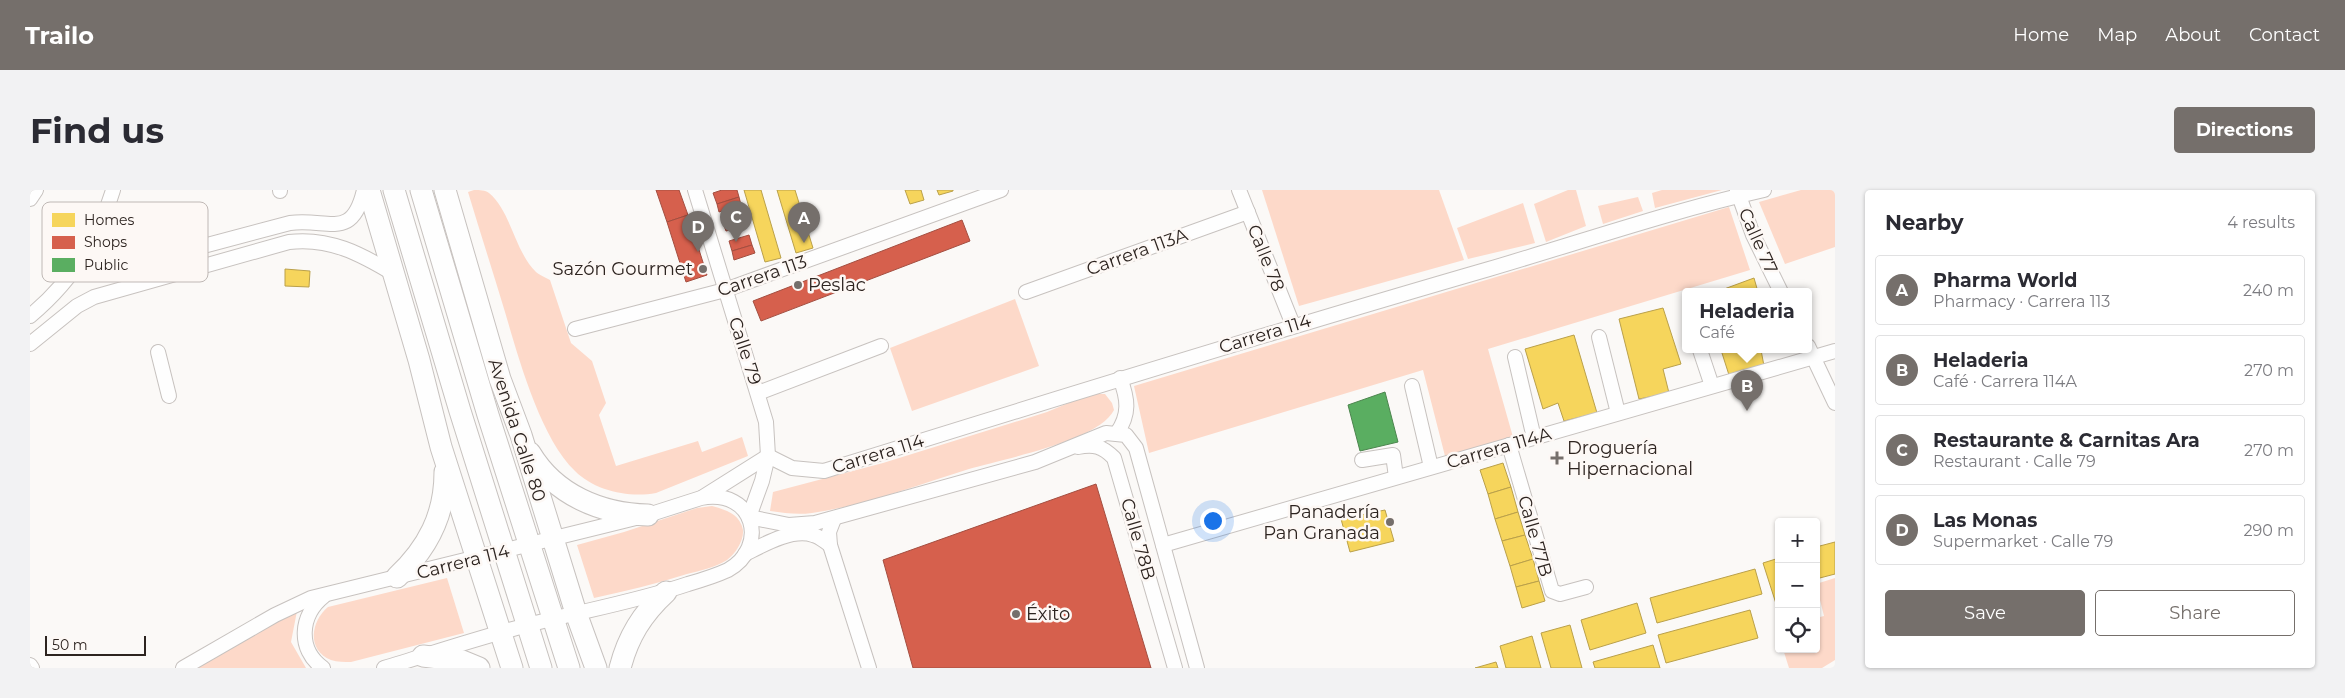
<!DOCTYPE html>
<html lang="en">
<head>
<meta charset="utf-8">
<style>
	body { margin:0; font-family:Montserrat,sans-serif; background:#f2f2f3; color:#2b2b33 }
	.controls { position:absolute; right:15px; bottom:15px; display:grid; overflow:hidden; border-radius:5px; box-shadow:0 1px 4px #0004 }
	.controls button { width:45px; height:45px; display:grid; place-items:center; padding:0; border:0; border-bottom:1px solid #e1e1e2; background:#fff; color:#2b2b33; font:25px sans-serif }
	.scale { position:absolute; left:15px; bottom:12px; width:101px; box-sizing:border-box; padding-left:5px; border:2px solid #2d2420; border-top:0; font-size:14px; line-height:18px; white-space:nowrap; color:#2d2420; -webkit-text-stroke:4px #fdf8f5; paint-order:stroke }
	.you { position:absolute; left:1182px; top:330px; width:18px; height:18px; margin:-12px; border:4px solid #fff; border-radius:50%; background:#1a73e8; box-shadow:0 0 0 8px #1a73e833 }
	.badge { display:grid; place-items:center; width:32px; height:32px; border-radius:50%; background:#756f6b; color:#fff; font-size:16px; font-weight:700 }
	.pin { position:absolute; translate:-50% -41px; filter:drop-shadow(0 1px 2px #0008) }
	.pin::after { content:''; position:absolute; top:26px; width:18px; height:15px; background:inherit; clip-path:polygon(0 0,100% 0,50% 100%) }
	.popup { position:absolute; left:1652px; top:98px; width:130px; height:65px; box-sizing:border-box; display:grid; place-content:center; border-radius:5px; background:#fff; filter:drop-shadow(0 1px 4px #0005); font-size:16px; white-space:nowrap; color:#7c7c81 }
	.popup b { font-size:19px; color:#2b2b33 }
	.popup::after { content:''; position:absolute; left:50%; top:100%; margin-left:-10px; border:10px solid transparent; border-top-color:#fff }
	.list { margin:0; padding:0; list-style:none }
	h2 { display:flex; justify-content:space-between; align-items:center; height:65px; margin:0; padding:0 20px; font-size:21px }
	h2 small { font-size:16px; font-weight:400; color:#7c7c81 }
	.list li { display:grid; grid-template-columns:32px 1fr auto; gap:15px; align-items:center; box-sizing:border-box; height:70px; margin:0 10px 10px; padding:0 10px; border:1px solid #e1e1e2; border-radius:5px }
	.list b { display:block; font-size:19px; white-space:nowrap }
	.list p { margin:0; font-size:16px; white-space:nowrap; color:#7c7c81 }
	.list em { font-size:16px; font-style:normal; color:#7c7c81 }
	.actions { display:flex; gap:10px; padding:15px 20px }
	.actions a { flex:1; padding:11px 0; border:1px solid #756f6b; border-radius:5px; text-align:center; font-size:18px; color:#756f6b }
	.actions .main { background:#756f6b; color:#fff }
	.icon { flex:none; width:28px; height:28px; fill:none; stroke:currentColor; stroke-width:2; stroke-linecap:round; stroke-linejoin:round }
	.map { position:relative; flex:none; width:1805px; height:478px; overflow:hidden; border-radius:5px }
	header { display:flex; align-items:center; gap:30px; box-sizing:border-box; height:70px; padding:0 25px; background:#756f6b; color:#fff }
	header strong { font-size:24px }
	nav { display:flex; gap:28px; margin-inline-start:auto; font-size:18px }
	.intro { display:flex; align-items:center; justify-content:space-between; box-sizing:border-box; height:120px; padding:0 30px }
	h1 { margin:0; font-size:35px }
	.button { padding:12px 22px; border-radius:5px; background:#756f6b; color:#fff; font-size:18px; font-weight:700 }
	main { display:flex; gap:30px; padding:0 30px }
	aside { flex:1; background:#fff; border-radius:5px; box-shadow:0 1px 4px #0004 }
	.map>svg:first-child { display:block }
</style>
</head>
<body>
<header>
<strong>Trailo</strong>
<nav><a>Home</a><a>Map</a><a>About</a><a>Contact</a></nav>
</header>
<div class="intro"><h1>Find us</h1><a class="button">Directions</a></div>
<main>
<div class="map">
<svg width="1805" height="478" viewBox="0 0 1805 478">
	<rect width="100%" height="100%" fill="#fbf9f7"/>
	<g fill="#fdd9c9">
		<path d="M444,0C450,0 455,0 459,3C481,21 485,62 506,82C509,85 515,87 520,90L541,153L562,171L576,213L569,225L586,276L668,251L672,262L712,247L718,266L626,303C599,308 565,301 545,281C510,247 489,169 475,122C463,82 450,42 438,2Z"/>
		<path d="M1232,0H1409L1434,70L1269,116Z"/>
		<path d="M1538,0H1546L1556,36L1516,52L1504,14Z"/>
		<path d="M1632,0H1692L1625,18L1622,3Z"/>
		<path d="M1771,0H1805V57L1755,74L1729,12Z"/>
		<path d="M1608,7L1613,21L1573,34L1568,16Z"/>
		<path d="M1493,13L1505,53L1438,69L1427,38Z"/>
		<path d="M1699,17L1720,80L1458,159L1483,247L1415,266L1393,180L1119,263L1104,196Z"/>
		<path d="M985,109L1009,176L882,221L860,158Z"/>
		<path d="M1060,204H1075L1082,213L1084,220C1069,251 972,269 939,279C888,295 836,315 782,323C767,325 755,323 740,321L743,302L853,273L1017,222Z"/>
		<path d="M682,316C696,320 710,324 713,340C714,351 705,364 697,370C686,377 670,381 657,384C626,394 595,401 564,408L547,355L594,342L667,318Z"/>
		<path d="M417,388L434,443L321,472C315,472 307,472 301,470C276,460 281,431 298,417Z"/>
		<path d="M1805,388V470L1792,478H1759L1753,459H1786V428L1794,426L1786,394Z"/>
		<path d="M267,421L261,452L276,478H166L238,435Z"/>
	</g>
	<g fill="#f6d55c" stroke="#baa04a">
		<path d="M714,0H731L751,68L735,72Z"/>
		<path d="M747,0H765L783,58L766,63Z"/>
		<path d="M875,0H891L894,10L880,14Z"/>
		<path d="M907,0H923V1L909,5Z"/>
		<path d="M255,79L280,81L279,97L255,96Z"/>
		<path d="M1724,88L1728,102H1686Z"/>
		<path d="M1633,118L1651,174L1633,179L1639,203L1609,209L1589,129Z"/>
		<path d="M1544,145L1567,223L1534,231L1528,213L1513,219L1495,159Z"/>
		<path d="M1691,160H1731L1734,176L1699,185Z"/>
		<path d="M1473,273L1481,297L1458,304L1450,280Z"/>
		<path d="M1481,297L1488,322L1465,329L1458,304Z"/>
		<path d="M1355,320L1364,351L1320,362L1311,329Z"/>
		<path d="M1488,322L1495,345L1472,351L1465,329Z"/>
		<path d="M1495,345L1503,369L1480,376L1472,351Z"/>
		<path d="M1805,352V384L1786,389V357Z"/>
		<path d="M1749,368V423L1733,373Z"/>
		<path d="M1503,369L1509,391L1486,397L1480,376Z"/>
		<path d="M1725,379L1732,404L1627,433L1620,408Z"/>
		<path d="M1509,391L1515,411L1492,418L1486,397Z"/>
		<path d="M1607,413L1616,443L1560,460L1551,430Z"/>
		<path d="M1720,420L1728,448L1636,473L1628,445Z"/>
		<path d="M1540,435L1552,478H1521L1511,443Z"/>
		<path d="M1502,446L1511,478H1476L1470,456Z"/>
		<path d="M1623,455L1630,478H1565L1563,472Z"/>
		<path d="M1466,472L1468,478H1445Z"/>
	</g>
	<g fill="#d6604d" stroke="#a34e40">
		<path d="M626,0H649L658,25L637,32Z"/>
		<path d="M692,0H707L709,7L687,14L683,3Z"/>
		<path d="M709,7L711,15L689,22L687,14Z"/>
		<path d="M658,25L677,85L656,92L637,32Z"/>
		<path d="M712,27L715,36L696,41L693,33Z"/>
		<path d="M932,30L940,51L731,131L723,111Z"/>
		<path d="M719,45L722,55L702,61L699,51Z"/>
		<path d="M722,55L725,63L704,70L702,61Z"/>
		<path d="M1066,294L1121,478H883L853,370Z"/>
	</g>
	<path fill="#5aae61" stroke="#4c854e" d="M1355,202L1368,252L1330,261L1318,215Z"/>
	<g fill="none" stroke-linecap="round" stroke-linejoin="round">
		<g stroke="#c7c2bf" stroke-width="16">
			<g id="minor">
				<path d="M250,0V1"/>
				<path d="M665,0L736,232L738,266L732,291L719,327"/>
				<path d="M1209,0L1263,135"/>
				<path d="M1707,0L1723,45L1751,102"/>
				<path d="M0,9L6,0"/>
				<path d="M50,74L62,77L87,79L260,33C299,28 322,51 334,0"/>
				<path d="M996,102L1218,22"/>
				<path d="M0,126C41,92 68,51 83,0"/>
				<path d="M545,139L695,100L971,0"/>
				<path d="M1569,147L1588,223"/>
				<path d="M0,154L47,116L64,107L259,52C299,47 331,64 364,84"/>
				<path d="M1778,156L1805,213"/>
				<path d="M1670,160L1682,196"/>
				<path d="M128,162L139,206"/>
				<path d="M1485,167L1504,248"/>
				<path d="M1382,196L1401,277"/>
				<path d="M728,203L851,156"/>
				<path d="M1087,243C1100,224 1098,209 1090,188"/>
				<path d="M1479,255L1522,401L1530,404L1556,397"/>
				<path d="M1048,257C1064,254 1072,256 1084,268L1145,478"/>
				<path d="M738,266L762,278L794,281C1015,212 1237,143 1459,79C1551,52 1641,21 1734,0"/>
				<path d="M1332,270L1363,265L1366,287"/>
				<path d="M673,307L738,266"/>
				<path d="M719,327L759,335L785,333L1005,272L1076,243L1096,245L1106,258L1167,478"/>
				<path d="M804,329L799,342L800,355L839,478"/>
				<path d="M1133,355L1805,161"/>
				<path d="M715,364C733,355 762,338 783,345C789,346 794,351 800,355"/>
				<path d="M0,475L2,478"/>
				<path d="M153,478L245,425L281,408L618,325L671,308C725,298 739,357 698,380C685,386 672,390 658,394C614,409 568,418 522,429C465,442 410,461 354,478"/>
				<path d="M293,478C267,459 270,425 294,406"/>
			</g>
		</g>
		<g stroke="#c7c2bf" stroke-width="23">
			<g id="highway">
				<path d="M339,0L389,170L411,257L482,478"/>
				<path d="M364,0L430,221L511,478"/>
				<path d="M391,0L458,225L539,478"/>
				<path d="M415,0L470,189L491,245L546,423L566,478"/>
				<path d="M500,263C525,305 571,324 618,325"/>
				<path d="M367,387C398,358 415,325 415,282"/>
				<path d="M393,466L432,471L449,478"/>
				<path d="M590,478C598,447 612,424 636,402"/>
			</g>
		</g>
		<use href="#minor" stroke="#fefefe" stroke-width="14"/>
		<use href="#highway" stroke="#fefefe" stroke-width="21"/>
	</g>
	<g fill="#756f6b" stroke="#fdf8f5" stroke-width="2">
		<circle cx="673" cy="79" r="5"/>
		<circle cx="768" cy="95" r="5"/>
		<path d="M1524.5 260.5h5v5h5v5h-5v5h-5v-5h-5v-5h5z"/>
		<circle cx="1360" cy="332" r="5"/>
		<circle cx="986" cy="424" r="5"/>
	</g>
	<g text-anchor="middle" dominant-baseline="central" stroke-width="5" stroke-linejoin="round" paint-order="stroke">
		<g font-size="18" fill="#2d2420" stroke="#fdf8f5">
			<text transform="translate(1728 51) rotate(66)">Calle 77</text>
			<text transform="translate(1107 62) rotate(-20)">Carrera 113A</text>
			<text transform="translate(1236 68) rotate(68)">Calle 78</text>
			<text transform="translate(732 86) rotate(-19)">Carrera 113</text>
			<text transform="translate(1235 144) rotate(-17)">Carrera 114</text>
			<text transform="translate(715 161) rotate(72)">Calle 79</text>
			<text transform="translate(487 240) rotate(72)">Avenida Calle 80</text>
			<text transform="translate(1469 258) rotate(-16)">Carrera 114A</text>
			<text transform="translate(848 264) rotate(-17)">Carrera 114</text>
			<text transform="translate(1505 346) rotate(74)">Calle 77B</text>
			<text transform="translate(1108 349) rotate(74)">Calle 78B</text>
			<text transform="translate(433 372) rotate(-14)">Carrera 114</text>
		</g>
		<g font-size="18" fill="#2d2420" stroke="#fdf8f5" text-anchor="start">
			<text x="663" y="79" text-anchor="end">Sazón Gourmet</text>
			<text x="778" y="95">Peslac</text>
			<text x="1537" y="258">Droguería<tspan x="1537" dy="21">Hipernacional</tspan></text>
			<text x="1350" y="322" text-anchor="end">Panadería<tspan x="1350" dy="21">Pan Granada</tspan></text>
			<text x="996" y="424">Éxito</text>
		</g>
	</g>
	<rect x="12" y="12" width="166" height="80" rx="8" fill="#fdf8f5" stroke="#bfb8b5" stroke-width="1"/>
	<rect x="22" y="23" width="23" height="14" fill="#f6d55c"/>
	<rect x="22" y="46" width="23" height="13" fill="#d6604d"/>
	<rect x="22" y="68" width="23" height="14" fill="#5aae61"/>
	<g font-size="14" fill="#2d2420">
		<text x="54" y="35">Homes</text>
		<text x="54" y="57">Shops</text>
		<text x="54" y="80">Public</text>
	</g>
</svg>
<div class="controls">
<button>+</button>
<button>−</button>
<button><svg class="icon" aria-label="locate" viewBox="0 0 24 24"><circle cx="12" cy="12" r="6"/><path d="M12 2v4M12 18v4M2 12h4M18 12h4"/></svg></button>
</div>
<div class="scale">50 m</div>
<div class="you"></div>
<div class="pin badge" style="left:774px;top:53px">A</div>
<div class="pin badge" style="left:1717px;top:221px">B</div>
<div class="popup"><b>Heladeria</b>Café</div>
<div class="pin badge" style="left:706px;top:52px">C</div>
<div class="pin badge" style="left:668px;top:62px">D</div>
</div>
<aside>
<h2>Nearby<small>4 results</small></h2>
<ul class="list">
<li><span class="badge">A</span><div><b>Pharma World</b><p>Pharmacy · Carrera 113</p></div><em>240 m</em></li>
<li><span class="badge">B</span><div><b>Heladeria</b><p>Café · Carrera 114A</p></div><em>270 m</em></li>
<li><span class="badge">C</span><div><b>Restaurante &amp; Carnitas Ara</b><p>Restaurant · Calle 79</p></div><em>270 m</em></li>
<li><span class="badge">D</span><div><b>Las Monas</b><p>Supermarket · Calle 79</p></div><em>290 m</em></li>
</ul>
<div class="actions"><a class="main">Save</a><a>Share</a></div>
</aside>
</main>
</body>
</html>
